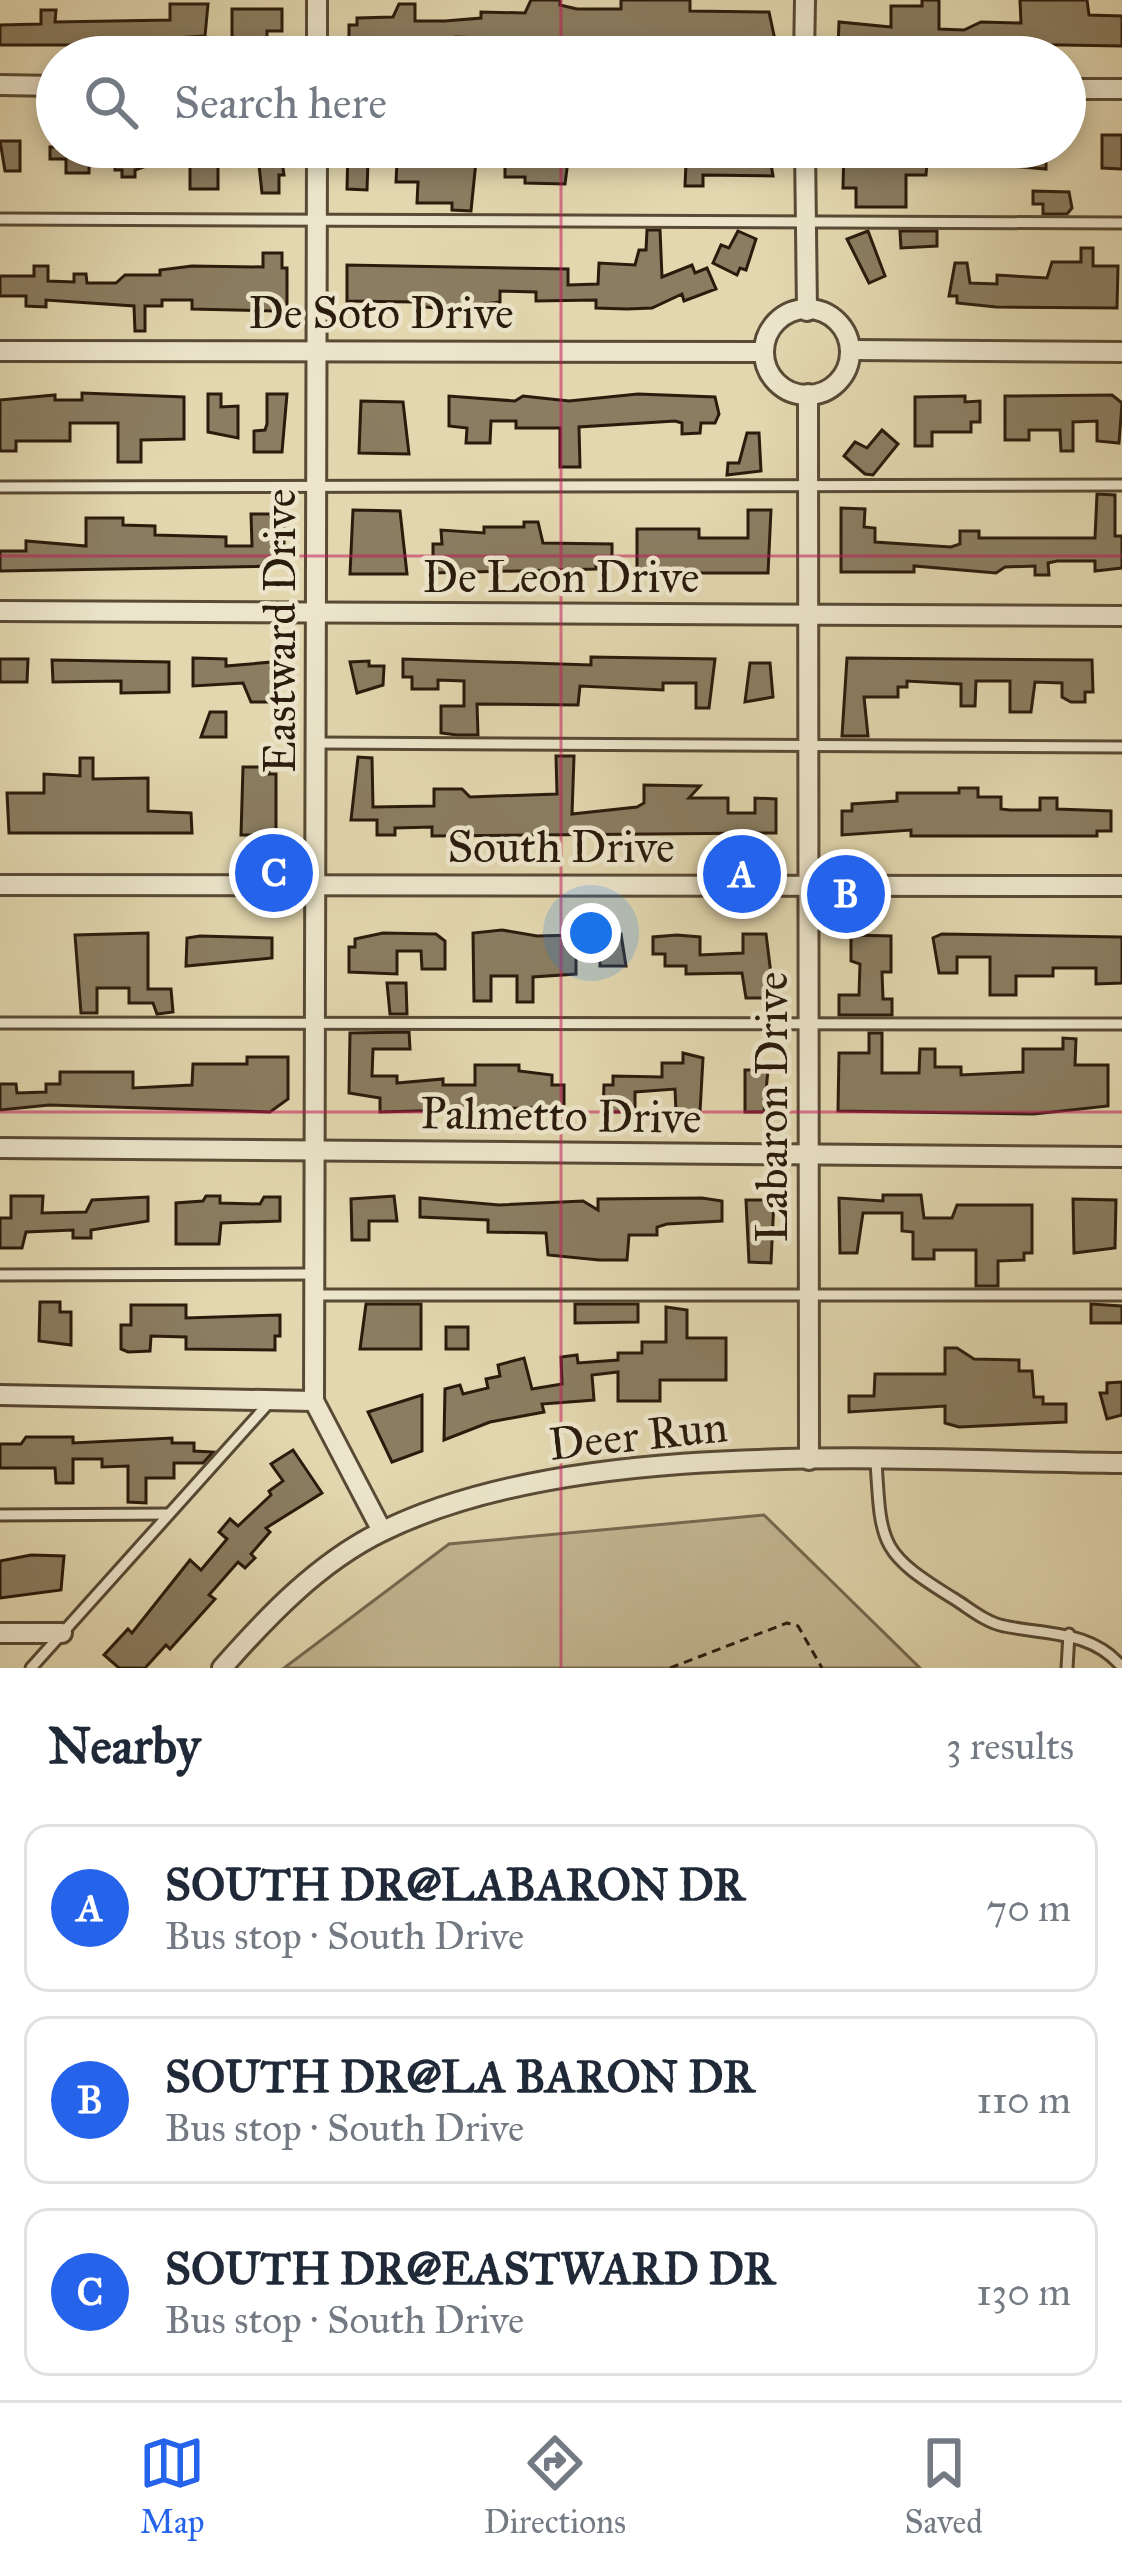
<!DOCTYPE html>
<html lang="en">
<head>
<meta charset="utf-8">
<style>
	body { margin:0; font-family:"IM FELL Great Primer",serif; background:#f6f6f7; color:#1f2937 }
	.you { position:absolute; left:591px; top:933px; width:42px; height:42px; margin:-30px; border:9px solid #fff; border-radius:50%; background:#1a73e8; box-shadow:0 0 0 18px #1a73e833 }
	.badge { display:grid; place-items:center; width:78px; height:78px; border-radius:50%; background:#2563eb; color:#fff; font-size:39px; font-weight:700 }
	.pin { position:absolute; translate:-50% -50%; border:6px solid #fff; box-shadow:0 3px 12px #0006 }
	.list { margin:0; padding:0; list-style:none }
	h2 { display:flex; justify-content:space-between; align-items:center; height:156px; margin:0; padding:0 48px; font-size:51px }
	h2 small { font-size:39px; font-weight:400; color:#747a83 }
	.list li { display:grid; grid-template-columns:78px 1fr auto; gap:36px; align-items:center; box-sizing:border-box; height:168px; margin:0 24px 24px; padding:0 24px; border:3px solid #e0e1e3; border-radius:24px }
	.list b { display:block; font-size:45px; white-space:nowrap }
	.list p { margin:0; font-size:39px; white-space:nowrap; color:#747a83 }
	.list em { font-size:39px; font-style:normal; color:#747a83 }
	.icon { flex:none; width:66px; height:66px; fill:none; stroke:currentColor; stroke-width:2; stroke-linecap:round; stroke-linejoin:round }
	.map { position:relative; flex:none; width:1122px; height:1668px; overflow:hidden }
	.search { position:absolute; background:#fff; box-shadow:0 6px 18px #0003; left:36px; right:36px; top:36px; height:132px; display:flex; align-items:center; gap:30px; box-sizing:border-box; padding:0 42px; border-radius:66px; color:#747a83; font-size:45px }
	.sheet { height:732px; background:#fff }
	nav { display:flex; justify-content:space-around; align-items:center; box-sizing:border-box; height:168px; border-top:3px solid #e0e1e3; background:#fff; font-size:33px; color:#747a83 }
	nav a { display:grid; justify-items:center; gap:6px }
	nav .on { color:#2563eb }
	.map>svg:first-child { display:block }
</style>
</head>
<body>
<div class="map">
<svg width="1122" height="1668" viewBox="0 0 1122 1668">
	<rect width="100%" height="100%" fill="#e2d7af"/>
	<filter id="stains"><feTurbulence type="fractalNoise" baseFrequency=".00167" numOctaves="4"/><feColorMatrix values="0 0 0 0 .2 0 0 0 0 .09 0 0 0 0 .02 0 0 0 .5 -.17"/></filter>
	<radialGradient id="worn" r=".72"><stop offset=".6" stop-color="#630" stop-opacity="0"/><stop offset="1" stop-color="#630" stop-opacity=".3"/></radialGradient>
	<path fill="#c3b793" stroke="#766950" stroke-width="3" d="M764,1515L920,1668H284L449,1544Z"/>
	<g fill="#8a7d61" stroke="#2a1b0c" stroke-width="3">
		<path d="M531,0H560V5L577,9H621V0H690V11L769,12L775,40H768V48L722,49L570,43V39L482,46V38L456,37V43L349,42V25H357V18L393,17L399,4H415V21H445L481,18V12L525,13Z"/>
		<path d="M922,0H939V29L964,30L981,22L1021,23L1020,0H1087L1089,15L1122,16V46L1001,44V49L939,52H922V46L838,48L839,22L891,27V6H922Z"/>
		<path d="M170,4H208L205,36L144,40V45H0V25L41,24V10H56L55,22L170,20Z"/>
		<path d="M232,9H282V31H267V42H232Z"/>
		<path d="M1102,135H1122V169L1102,168Z"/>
		<path d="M0,141H20V171H5Z"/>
		<path d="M50,147H89V173H66V159H50Z"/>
		<path d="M115,147H280L284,175H279V193H262L259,165L218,164V189H190V166H146L135,170V177H122V170H115Z"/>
		<path d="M348,147H587V161H568L565,184L525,183V177H505V161H476L471,211L452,210V203H417L418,182H396L397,162L368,161L367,190L347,189Z"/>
		<path d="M675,147H768L773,176L703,175V186H685L686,163H675Z"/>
		<path d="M844,147H942L941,163H927L926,175H906V207H856V188H843Z"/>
		<path d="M986,147H1046V169L986,164Z"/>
		<path d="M1033,191L1069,192L1072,208L1067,214H1043V204H1033Z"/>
		<path d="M647,230H660L662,277L692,265L695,273L707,268L716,289L684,301L682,294L652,308L627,309L596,308V300L536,301V292L500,291V302L445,309L415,306V302L347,301V265L568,269V285L598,284L599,263L635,265L639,250H646Z"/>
		<path d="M738,231L756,239L746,270L740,268L737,275L713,263L721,245L729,248Z"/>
		<path d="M868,231L885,276L869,283L847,239Z"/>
		<path d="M900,231H937V246L901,248Z"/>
		<path d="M1081,248H1093V266H1118L1117,308L996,307L957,303V296H949L955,263H967L970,283L997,284V275L1047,278L1052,262H1081Z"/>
		<path d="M263,253H282V268H287V307L277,311L192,309V300H162V306H145V331H135L134,306L46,300V307L26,306V296H0V276H34V266H48V281L74,282V274H86L87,283H116L125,275H160V270L192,266L263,267Z"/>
		<path d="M82,393L184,397V439L141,440V462H118V423H70V441H16V451H0V400L55,395V400H82Z"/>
		<path d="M208,394H221V407L238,406V438L208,432Z"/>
		<path d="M267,394H287L282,452H254V431L265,430L267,424Z"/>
		<path d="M638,394L715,397L719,414L715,423H701L700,433L682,434V423L675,421L579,427L580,467H560V428H516V421H491L490,443H466L467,428L449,426V396L515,401L523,396L569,401Z"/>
		<path d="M1112,395L1122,403L1119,443L1097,441V421L1073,422V451H1061L1060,430H1029V440H1005V396Z"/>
		<path d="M965,396V402L980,401V422H971V432H932V446H915V397Z"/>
		<path d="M361,401L403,402L409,454L359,453Z"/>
		<path d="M882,430L898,444L873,475L865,474L844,456L855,442L867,448Z"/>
		<path d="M747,433H759L761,471L727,475L728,463H739Z"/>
		<path d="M1097,494L1115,495V536H1122V568L1095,571V561H1057L1048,563L1049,575H1035V566L1005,567L996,573L914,566V572H841V508L865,509L864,527L875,528V542L951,547L960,544V531H979V538H1095Z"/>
		<path d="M353,510L400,511L407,574H350Z"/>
		<path d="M748,510H771L768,573H637V529H699V538H748Z"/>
		<path d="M251,514H271V527H284V566L0,571V551H26V541L86,546V518H123V525L155,526V535L226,537V546H252Z"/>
		<path d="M524,522H538L543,543L612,544V564H596V569L433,573V544H442L441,530L484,533V527H524Z"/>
		<path d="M591,657L715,659L709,708H696V683H663V690L580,686L578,705L477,704L478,735H457L441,733V706H464V681L438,680V689H412V677H403V659L591,665Z"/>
		<path d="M193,658L226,659V666L273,662L272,702H251L243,683L193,686Z"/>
		<path d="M847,658L1092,660L1093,692H1085V702H1071L1062,697V683L1035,682L1031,712H1010V681H976L975,706H961V684L907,681V687H898V697H864L868,736H842Z"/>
		<path d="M0,659H28L27,682H0Z"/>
		<path d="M52,660L169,662V692L121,693V681L53,682Z"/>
		<path d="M369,661V666H384L383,685L357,693L350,662Z"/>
		<path d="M750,663H770L773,697L745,702Z"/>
		<path d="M210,712H226V737H201Z"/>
		<path d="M556,756H574L572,814L637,807L644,803V785L700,786L689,798H728V813H755V798L776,799V833L432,836V827L395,828V835H377V820H351L358,757L372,758L373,807L434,806V789H462L470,797L557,794Z"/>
		<path d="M80,758H93V779L148,778V811L191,813L192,833H9L7,793H44V774L80,776Z"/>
		<path d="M243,767H269V774H276V835H241Z"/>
		<path d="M959,788H978V797H1001V809L1010,810H1040V798H1057V809L1111,811V831H1097V836H911V830L842,835V811H852V804L897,801V793H959Z"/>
		<path d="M502,930L537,936L621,934L626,966H600V955H576V974L533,977V1002H517V976H491V1001H474L473,933Z"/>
		<path d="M148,933V989H171L173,1012L157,1014L153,1003H129V988H97V1013H81L75,935Z"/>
		<path d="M383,933L436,934L445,941V969H422L421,951H397V974L349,972V947H355V939Z"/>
		<path d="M743,934H766L771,974H767V998H746L742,973L686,974V966H665V954H653V937L677,935L700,937V955L743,953Z"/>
		<path d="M942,934L1122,937V983L1096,984V968H1053V976H1016V995H990V957H957V973H939L933,938Z"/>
		<path d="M851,935L891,936V972H882L883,999H892V1015H839V995H859L860,964L851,961Z"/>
		<path d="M200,936L272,938V958L186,966L187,938Z"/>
		<path d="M387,983H406L407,1014H390Z"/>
		<path d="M409,1032L410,1049H373L372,1076H397V1083L443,1079V1085H475V1065H519V1071L552,1075V1085H564V1107L380,1112V1098L349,1093L350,1033Z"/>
		<path d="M869,1033H882V1073H919L920,1049H935V1067H961V1075L1023,1072V1049H1063V1038L1076,1039L1075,1065H1108V1106L1034,1114L838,1111L839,1053H869Z"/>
		<path d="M683,1053L703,1058L700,1112H676L675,1089L635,1092V1112H603L604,1085H613V1076L662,1077V1063H683Z"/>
		<path d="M247,1057H288V1099L270,1112L49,1105L0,1110V1084H16L17,1093L46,1092V1084H60V1072H133V1088L192,1085L193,1064H247Z"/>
		<path d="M745,1070H768L764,1112H745Z"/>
		<path d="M883,1195H921L924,1218H952L957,1205H1032V1253H1024V1260L998,1261V1286H976V1250H934V1259H913V1232L902,1231V1213H863L857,1253H840L839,1198L883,1201Z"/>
		<path d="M11,1196H43L42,1213L86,1212L92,1200L148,1197V1221L91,1230V1238H73V1230L26,1232L22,1248H0V1218H11Z"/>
		<path d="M206,1196H220V1203L260,1204L264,1197H280V1221L221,1223L219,1244H176V1203L203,1201Z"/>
		<path d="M394,1196L397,1221H369V1240H352L351,1199Z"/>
		<path d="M420,1198L499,1205L583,1201L598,1210V1199L702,1198L722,1201V1221L667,1224L657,1227V1235H629L627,1260H599L548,1255L546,1233L488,1232V1220L420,1217Z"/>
		<path d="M1073,1199L1116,1200L1115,1248L1074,1253Z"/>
		<path d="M746,1200H774L771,1263L749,1262Z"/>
		<path d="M40,1302H60V1312H71V1345L39,1341Z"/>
		<path d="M366,1304H421V1349H360Z"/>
		<path d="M575,1304H638V1322L575,1323Z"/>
		<path d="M1091,1304L1122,1306V1323H1091Z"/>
		<path d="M131,1305H186V1318L280,1315V1336H275V1350L186,1349V1337L151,1336L150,1351L128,1352L121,1349V1325H131Z"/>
		<path d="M666,1307L687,1310V1338H726V1380H660V1401H618V1372L592,1375L594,1400L542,1404L544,1412L490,1422L444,1440L445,1389L460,1385L463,1394L488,1388L486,1379L500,1376L498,1365L524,1358L532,1389L562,1384L561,1357L577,1355L578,1363L618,1360V1353H642V1342H666Z"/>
		<rect x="446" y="1327" width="22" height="22"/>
		<path d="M945,1348H957L974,1359L1019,1360V1371H1032L1034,1397H1043V1404H1066V1422L959,1427L945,1423V1406L849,1412V1396H874L875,1374H945Z"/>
		<path d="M1122,1382V1415L1107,1419L1100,1393H1107V1383Z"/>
		<path d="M422,1395V1451L392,1462L368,1412Z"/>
		<path d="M26,1437H73V1443L172,1438V1443H194V1451L213,1452L203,1463H174V1478H146V1503L128,1502V1466L102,1467V1459H73V1483H56L55,1468H0V1444H21Z"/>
		<path d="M293,1450L322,1493L266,1528L270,1532L251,1554L255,1558L245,1568L238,1562L209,1595L215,1599L170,1649L166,1645L145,1668H119L104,1655L128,1629L132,1633L190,1560L201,1570L227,1539L219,1532L230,1519L238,1526L271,1495L269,1491L283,1481L271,1464Z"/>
		<path d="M31,1555L64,1556L61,1590L0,1598V1561Z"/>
	</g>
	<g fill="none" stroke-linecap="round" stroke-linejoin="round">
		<g stroke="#584a35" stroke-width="15">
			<g id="service">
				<path d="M0,219L1122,223"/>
				<path d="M0,487L1122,485"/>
				<path d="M318,743L1122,747"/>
				<path d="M0,1023L1122,1024"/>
				<path d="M0,1275L313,1274"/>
				<path d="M314,1295H1122"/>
				<path d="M876,1461C881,1547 880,1553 956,1600C970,1609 987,1623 1004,1626C1046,1635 1091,1630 1122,1667"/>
				<path d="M0,1515L169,1514"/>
				<path d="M31,1668L268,1404"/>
				<path d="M1067,1668L1069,1634"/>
			</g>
		</g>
		<g stroke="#584a35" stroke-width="24">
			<g id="minor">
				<path d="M317,0V57"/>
				<path d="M804,57L805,0"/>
				<path d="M0,85L57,86"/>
				<path d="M1065,89H1122"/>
				<path d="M317,147L314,1401L382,1531"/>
				<path d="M805,147L807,311"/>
				<circle cx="807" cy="352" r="43"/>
				<path d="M853,350L1122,352"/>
				<path d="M0,351L762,352"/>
				<path d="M808,394L809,1460"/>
				<path d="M0,611L1122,616"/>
				<path d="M0,885L1122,886"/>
				<path d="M0,1148L1122,1157"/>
				<path d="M0,1395L314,1401"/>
				<path d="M0,1633H62"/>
				<path d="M222,1668C267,1617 318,1563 381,1532C576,1435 905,1461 1122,1463"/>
			</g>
		</g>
		<path stroke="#2a1b0c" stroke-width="3" stroke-dasharray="9 6" stroke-linecap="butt" d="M670,1668L787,1623L798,1626L822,1668"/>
		<use href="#service" stroke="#ece5cb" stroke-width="9"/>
		<use href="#minor" stroke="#ece5cb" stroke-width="18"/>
	</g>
	<path fill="none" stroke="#c2185b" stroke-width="3" stroke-opacity="0.55" d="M561,0V57M561,147V1668M0,556H1122M0,1112H1122"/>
	<g text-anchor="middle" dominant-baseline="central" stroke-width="9" stroke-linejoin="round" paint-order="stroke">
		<g font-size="45" fill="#2a1b0c" stroke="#ece5cb">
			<text x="381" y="312">De Soto Drive</text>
			<text x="561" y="576">De Leon Drive</text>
			<text transform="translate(279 631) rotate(-90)">Eastward Drive</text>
			<text x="561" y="846">South Drive</text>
			<text transform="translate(771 1107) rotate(-90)">Labaron Drive</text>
			<text transform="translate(561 1115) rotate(1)">Palmetto Drive</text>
			<text transform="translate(638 1435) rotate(-6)">Deer Run</text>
		</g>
	</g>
	<rect width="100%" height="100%" filter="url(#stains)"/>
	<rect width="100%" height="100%" fill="url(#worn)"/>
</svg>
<div class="you"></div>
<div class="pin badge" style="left:742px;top:874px">A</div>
<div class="pin badge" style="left:846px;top:894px">B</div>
<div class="pin badge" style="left:274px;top:873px">C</div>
<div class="search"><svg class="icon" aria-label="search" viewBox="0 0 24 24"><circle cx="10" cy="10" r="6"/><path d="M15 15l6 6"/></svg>Search here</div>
</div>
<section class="sheet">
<h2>Nearby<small>3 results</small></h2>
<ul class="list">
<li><span class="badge">A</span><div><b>SOUTH DR@LABARON DR</b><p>Bus stop · South Drive</p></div><em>70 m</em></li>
<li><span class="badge">B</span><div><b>SOUTH DR@LA BARON DR</b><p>Bus stop · South Drive</p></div><em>110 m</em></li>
<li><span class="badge">C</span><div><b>SOUTH DR@EASTWARD DR</b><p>Bus stop · South Drive</p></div><em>130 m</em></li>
</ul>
</section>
<nav>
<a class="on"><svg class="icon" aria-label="map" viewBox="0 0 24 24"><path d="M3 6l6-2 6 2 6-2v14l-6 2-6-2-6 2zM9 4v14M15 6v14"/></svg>Map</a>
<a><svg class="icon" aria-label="directions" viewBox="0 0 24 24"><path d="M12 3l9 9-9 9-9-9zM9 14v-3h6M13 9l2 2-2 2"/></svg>Directions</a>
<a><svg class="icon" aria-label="saved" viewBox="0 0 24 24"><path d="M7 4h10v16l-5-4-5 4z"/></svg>Saved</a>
</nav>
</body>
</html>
